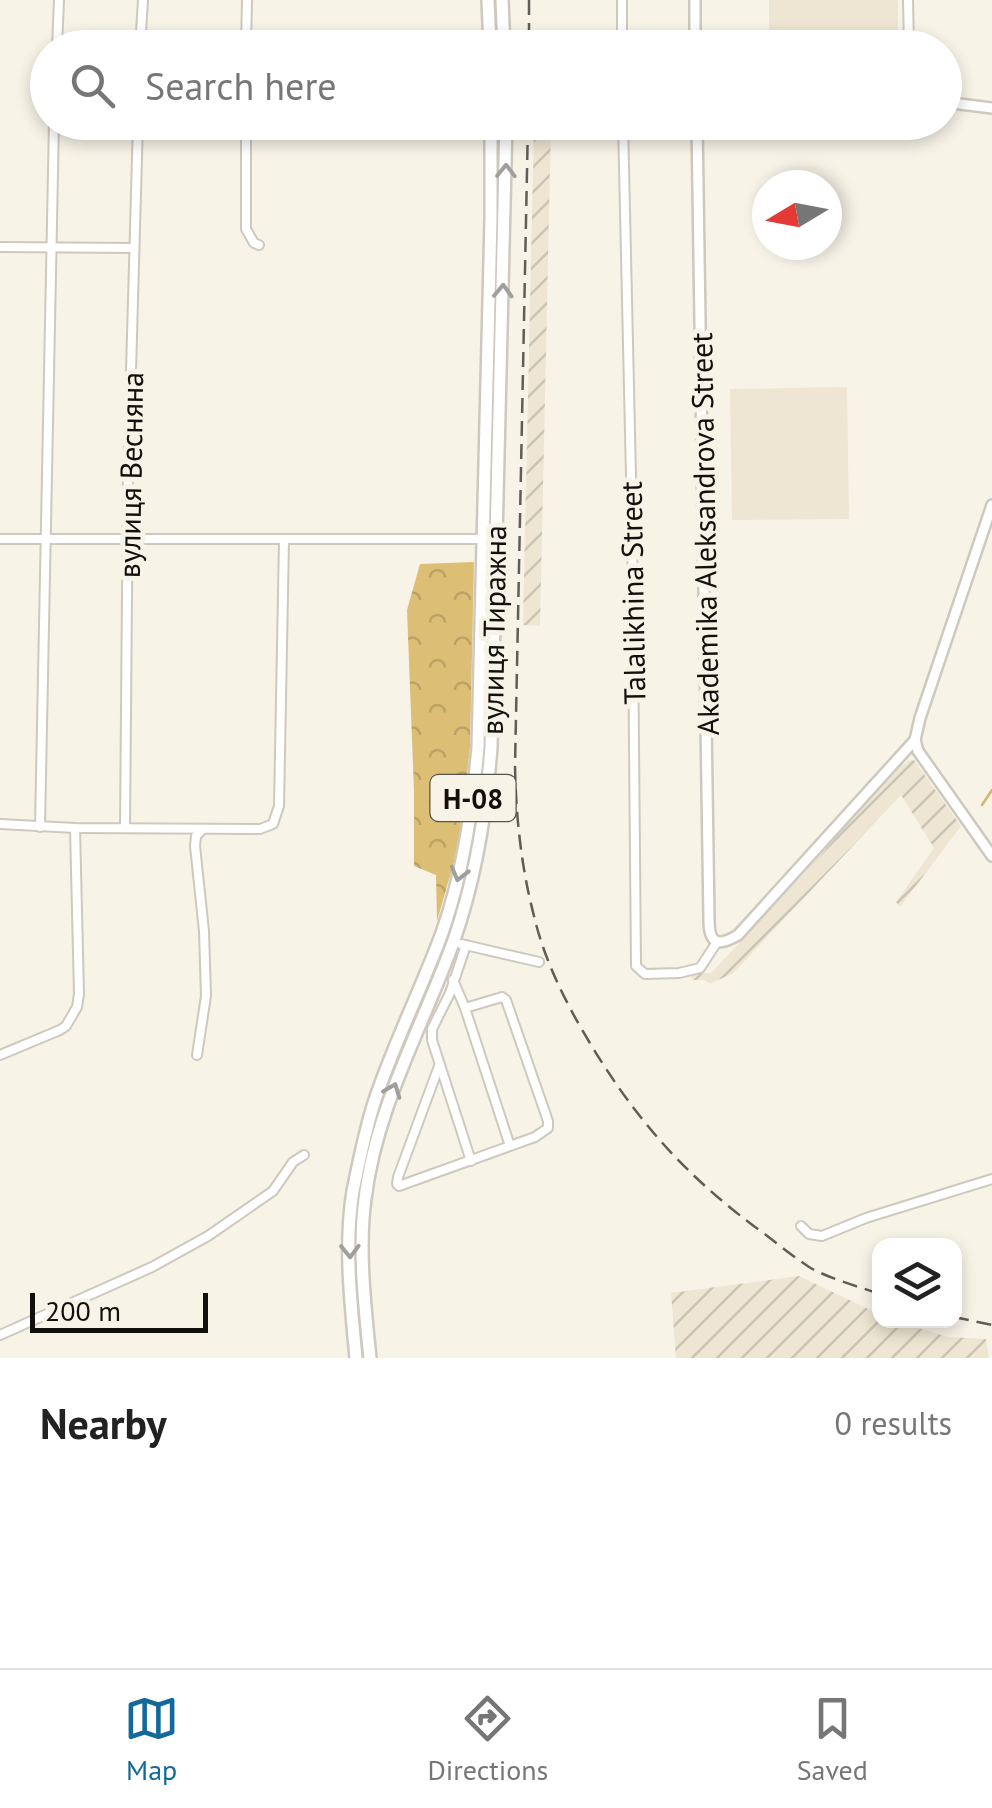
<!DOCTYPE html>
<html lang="en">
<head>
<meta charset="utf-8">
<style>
	body { margin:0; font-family:"PT Sans",sans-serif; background:#f2f2f2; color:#222 }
	.controls { position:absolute; right:30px; bottom:30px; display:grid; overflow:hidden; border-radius:20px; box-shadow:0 5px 15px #0003 }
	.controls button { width:90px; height:90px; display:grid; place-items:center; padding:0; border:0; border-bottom:2px solid #e0e0e0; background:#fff; color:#222; font:50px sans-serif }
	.compass { position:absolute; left:752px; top:170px; width:90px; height:90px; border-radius:50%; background:#fff; box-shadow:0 5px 15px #0003; rotate:260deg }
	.scale { position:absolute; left:30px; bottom:25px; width:178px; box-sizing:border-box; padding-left:10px; border:5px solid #11100c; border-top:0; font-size:28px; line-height:35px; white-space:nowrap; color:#11100c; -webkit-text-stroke:8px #f8f3e7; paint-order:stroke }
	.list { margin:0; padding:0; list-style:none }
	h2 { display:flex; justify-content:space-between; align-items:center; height:130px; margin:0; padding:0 40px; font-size:42px }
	h2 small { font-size:32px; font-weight:400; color:#767676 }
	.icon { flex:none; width:55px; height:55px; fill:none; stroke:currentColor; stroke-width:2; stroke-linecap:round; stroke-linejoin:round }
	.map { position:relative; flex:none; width:992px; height:1358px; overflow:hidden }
	.search { position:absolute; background:#fff; box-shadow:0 5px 15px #0003; left:30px; right:30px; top:30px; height:110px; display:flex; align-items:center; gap:25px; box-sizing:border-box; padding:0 35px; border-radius:55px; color:#767676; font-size:38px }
	.sheet { height:310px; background:#fff }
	nav { display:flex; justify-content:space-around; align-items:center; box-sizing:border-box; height:140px; border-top:2px solid #e0e0e0; background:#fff; font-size:28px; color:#767676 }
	nav a { display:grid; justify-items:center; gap:5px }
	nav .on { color:#136a9a }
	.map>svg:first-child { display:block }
</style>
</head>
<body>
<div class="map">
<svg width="992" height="1358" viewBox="0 0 992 1358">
	<defs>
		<pattern id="industrial-furrows" width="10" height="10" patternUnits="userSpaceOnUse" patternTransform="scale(2.5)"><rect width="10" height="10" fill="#eee6d3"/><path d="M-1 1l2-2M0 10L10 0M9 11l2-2" fill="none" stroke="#cbc4b4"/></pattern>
		<pattern id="forest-crowns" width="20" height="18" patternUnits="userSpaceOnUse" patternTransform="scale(2.5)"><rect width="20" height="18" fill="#dcbe75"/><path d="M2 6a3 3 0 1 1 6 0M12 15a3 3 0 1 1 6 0" fill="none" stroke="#bca264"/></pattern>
	</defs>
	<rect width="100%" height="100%" fill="#f8f3e7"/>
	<g fill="#eee6d3">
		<rect x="769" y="0" width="129" height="47"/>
		<path d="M847,387L849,519L732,520L730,389Z"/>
	</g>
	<g fill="url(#industrial-furrows)">
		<path d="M534,123H551L540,626L523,625Z"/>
		<path d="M914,760L961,826L900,907L896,902L934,848L901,795L733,973L710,984L704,980H692L691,974L711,973L821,855L890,774L908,761Z"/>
		<path d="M799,1276L879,1314L880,1320L895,1321L948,1337L986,1339L989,1358H676L671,1293Z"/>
	</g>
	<path fill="url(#forest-crowns)" d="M474,562L470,747L460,841L437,921L436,875L414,866V791L407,610L420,564Z"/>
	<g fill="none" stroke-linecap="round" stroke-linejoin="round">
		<path stroke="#d5b66d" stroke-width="2.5" d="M982,805L992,790"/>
		<g stroke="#cec9be" stroke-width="12">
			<g id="minor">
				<path d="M622,0V48"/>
				<path d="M908,0L909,48"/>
				<path d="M57,48L59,0"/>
				<path d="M140,48L143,0"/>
				<path d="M246,48L247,0"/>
				<path d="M246,122V229L254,243L259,245"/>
				<path d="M623,122L632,521L636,966L645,974L679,973L700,968L717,942"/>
				<path d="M0,247L134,248"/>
				<path d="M0,539H495"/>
				<path d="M0,824L75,828L260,829L273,824L279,806L284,540"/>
				<path d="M40,827L54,122"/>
				<path d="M125,828L128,478L138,122"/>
				<path d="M461,944L539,962"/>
				<path d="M466,945L450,993L432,1029V1040L471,1161"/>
				<path d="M453,980L465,1008L510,1146"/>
				<path d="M0,1055L60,1030L66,1026L77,1007L79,994L75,828"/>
				<path d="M197,1055L206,996L204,931L195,846L196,836L203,829"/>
				<path d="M439,1066L398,1177L397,1184L399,1186L535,1137L548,1128V1121L506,1000L502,997L465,1008"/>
				<path d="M801,1226L809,1234L822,1236L866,1218L992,1179"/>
				<path d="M0,1335L152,1267L208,1236L273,1191L293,1162L304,1155"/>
			</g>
		</g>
		<g stroke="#cec9be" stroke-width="14">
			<g id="tertiary">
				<path d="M695,0V48"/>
				<path d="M944,102L992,108"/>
				<path d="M697,122L709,920C709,944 718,947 738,935L915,740L920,718L992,505"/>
				<path d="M915,740L918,751L992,856"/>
			</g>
		</g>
		<g stroke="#cec9be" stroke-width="16">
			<g id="primary">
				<path d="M488,0L490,48"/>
				<path d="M502,0L504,48"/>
				<path d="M356,1358C351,1304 344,1246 353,1191C359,1162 365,1131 374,1103C393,1045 421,990 442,933C463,873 472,811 478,748L491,219V122"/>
				<path d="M370,1358C365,1309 358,1248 365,1199C376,1107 423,1026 454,940C476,877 486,814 491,747L506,122"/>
			</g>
		</g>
		<use href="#minor" stroke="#fff" stroke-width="8"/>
		<use href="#tertiary" stroke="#fff" stroke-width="9"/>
		<use href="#primary" stroke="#fff" stroke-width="11"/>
		<g stroke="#5f5d56" stroke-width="2.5" stroke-dasharray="15 8" stroke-linecap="butt">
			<path d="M529,0V48"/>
			<path d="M528,122L515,766C516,817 521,866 534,916C543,955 561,993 581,1028C632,1116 683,1175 766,1235C780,1246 794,1257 809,1267C830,1279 857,1286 880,1294"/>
			<path d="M954,1317L992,1325"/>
		</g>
	</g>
	<defs><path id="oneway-chevron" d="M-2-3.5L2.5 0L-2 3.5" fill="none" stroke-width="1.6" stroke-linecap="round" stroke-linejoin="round" transform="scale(2.5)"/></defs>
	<g stroke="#a09f9e">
		<use href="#oneway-chevron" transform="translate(506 171) rotate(-89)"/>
		<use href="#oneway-chevron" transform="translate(503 291) rotate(-88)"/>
		<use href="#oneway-chevron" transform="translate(459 874) rotate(105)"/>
		<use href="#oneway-chevron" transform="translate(393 1090) rotate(-69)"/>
		<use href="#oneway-chevron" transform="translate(350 1251) rotate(89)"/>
	</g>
	<g text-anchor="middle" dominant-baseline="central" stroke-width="10" stroke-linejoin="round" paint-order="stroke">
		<rect fill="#f8f3e7" stroke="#56544e" stroke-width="2.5" x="430.5" y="775" width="85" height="46" rx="8"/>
		<g font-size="28" font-weight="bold" fill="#11100c">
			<text x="473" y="798">Н-08</text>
		</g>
		<g font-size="30" fill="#11100c" stroke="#f8f3e7">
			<text transform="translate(130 475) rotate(-89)">вулиця Весняна</text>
			<text transform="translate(704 534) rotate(-91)">Akademika Aleksandrova Street</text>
			<text transform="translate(632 593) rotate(-91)">Talalikhina Street</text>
			<text transform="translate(493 630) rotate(-89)">вулиця Тиражна</text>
		</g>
	</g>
</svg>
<div class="controls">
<button><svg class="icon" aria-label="layers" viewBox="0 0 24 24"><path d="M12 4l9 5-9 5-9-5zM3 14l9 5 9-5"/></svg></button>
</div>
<svg class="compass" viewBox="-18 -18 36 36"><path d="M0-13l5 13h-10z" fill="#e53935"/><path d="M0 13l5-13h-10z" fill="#767676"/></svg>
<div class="scale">200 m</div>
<div class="search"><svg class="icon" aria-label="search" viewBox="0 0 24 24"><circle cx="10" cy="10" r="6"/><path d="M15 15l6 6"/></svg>Search here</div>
</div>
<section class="sheet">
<h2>Nearby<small>0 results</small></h2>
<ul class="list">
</ul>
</section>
<nav>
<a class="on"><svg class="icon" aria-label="map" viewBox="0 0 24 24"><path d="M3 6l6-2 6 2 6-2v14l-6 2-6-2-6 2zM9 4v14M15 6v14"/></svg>Map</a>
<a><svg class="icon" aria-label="directions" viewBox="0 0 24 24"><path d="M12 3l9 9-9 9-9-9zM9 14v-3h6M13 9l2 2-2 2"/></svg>Directions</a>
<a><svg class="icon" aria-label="saved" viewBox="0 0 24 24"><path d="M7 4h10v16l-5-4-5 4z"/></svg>Saved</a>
</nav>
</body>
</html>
